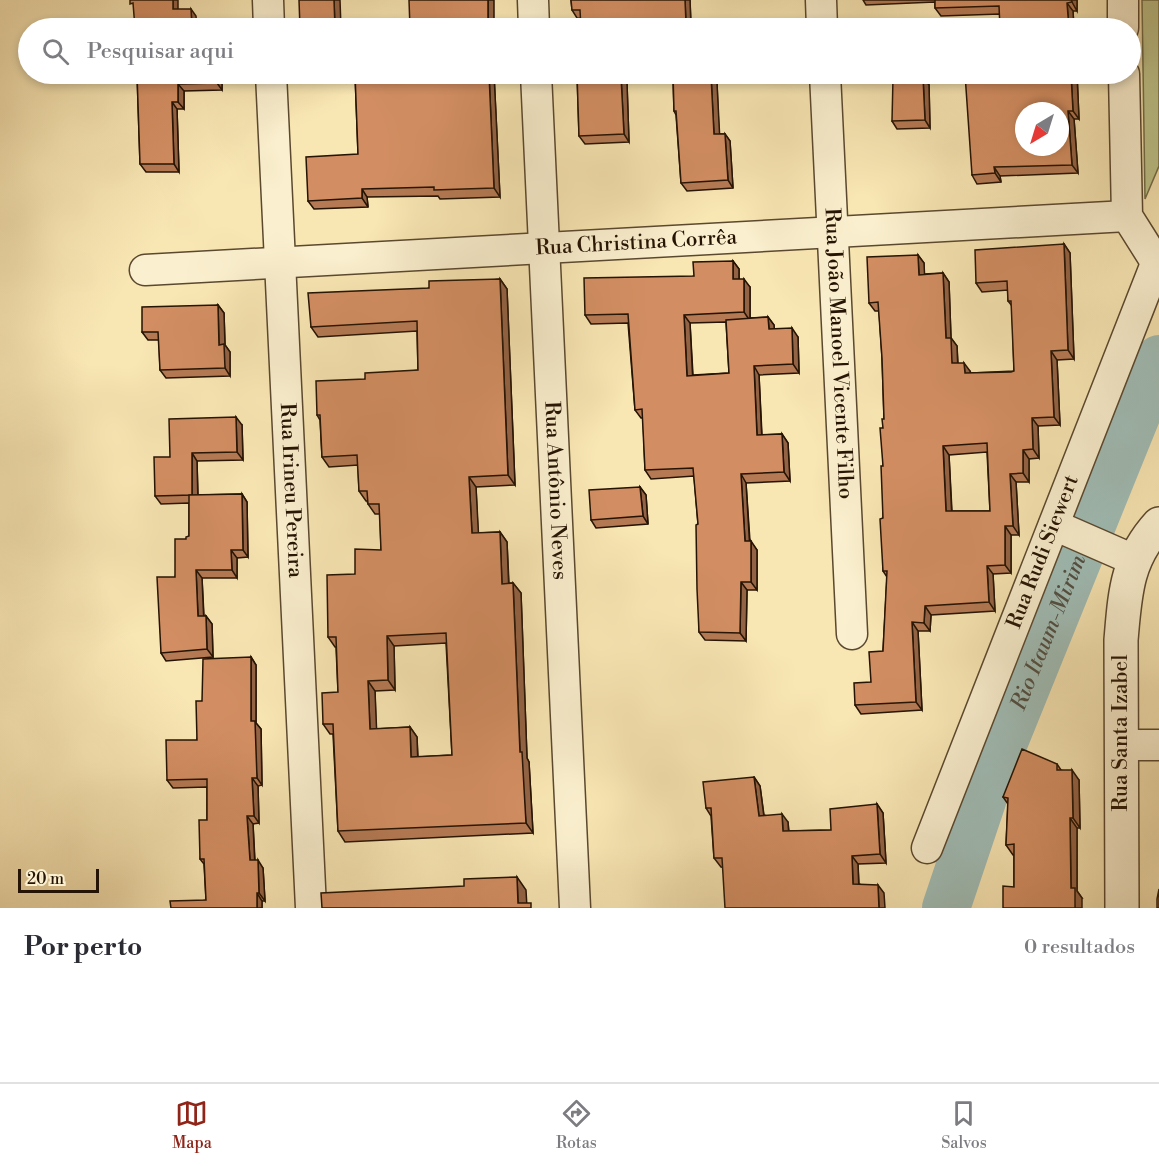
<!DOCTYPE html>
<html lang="pt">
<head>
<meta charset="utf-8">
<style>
	body { margin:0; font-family:"Libre Bodoni",serif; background:#f7f7f7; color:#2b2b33 }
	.compass { position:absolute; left:1015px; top:102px; width:54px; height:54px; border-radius:50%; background:#fff; box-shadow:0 3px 9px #0003; rotate:218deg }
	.scale { position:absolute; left:18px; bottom:15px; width:81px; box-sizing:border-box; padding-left:6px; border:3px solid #251303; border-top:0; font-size:16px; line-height:21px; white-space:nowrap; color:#251303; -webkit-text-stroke:4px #faefce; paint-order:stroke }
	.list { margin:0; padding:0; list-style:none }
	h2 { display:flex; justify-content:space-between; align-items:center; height:78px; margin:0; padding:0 24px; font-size:26px }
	h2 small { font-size:20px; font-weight:400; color:#7c7c81 }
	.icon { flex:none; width:33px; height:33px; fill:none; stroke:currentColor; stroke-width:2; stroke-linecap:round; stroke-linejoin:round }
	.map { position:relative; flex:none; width:1159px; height:908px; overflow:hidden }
	.search { position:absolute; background:#fff; box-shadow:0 3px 9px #0003; left:18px; right:18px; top:18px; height:66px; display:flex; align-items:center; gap:15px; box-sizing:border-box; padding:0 21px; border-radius:33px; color:#7c7c81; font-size:22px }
	.sheet { height:174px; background:#fff }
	nav { display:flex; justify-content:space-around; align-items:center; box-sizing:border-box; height:84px; border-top:2px solid #e1e1e2; background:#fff; font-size:16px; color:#7c7c81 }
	nav a { display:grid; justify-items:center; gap:3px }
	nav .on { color:#8f2418 }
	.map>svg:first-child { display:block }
</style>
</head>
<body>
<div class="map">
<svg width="1159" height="908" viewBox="0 0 1159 908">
	<rect width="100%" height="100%" fill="#f8e6b3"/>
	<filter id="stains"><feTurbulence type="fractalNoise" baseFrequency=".00333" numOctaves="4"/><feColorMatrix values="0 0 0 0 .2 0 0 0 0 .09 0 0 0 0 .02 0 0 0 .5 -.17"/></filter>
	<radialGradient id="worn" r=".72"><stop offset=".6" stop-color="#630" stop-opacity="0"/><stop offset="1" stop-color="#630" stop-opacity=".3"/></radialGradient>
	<path fill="#bec48b" stroke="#726c47" stroke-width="1.5" d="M1142,0H1159V166L1145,199Z"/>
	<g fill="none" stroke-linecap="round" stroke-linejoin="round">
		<path stroke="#a0bdb6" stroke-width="48" id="s1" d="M946,908L991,774L1159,359"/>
		<g stroke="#5a482f" stroke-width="33">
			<g id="minor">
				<path d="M268,0L269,28"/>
				<path d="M533,0L534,28"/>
				<path d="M821,0L822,28"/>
				<path d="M1123,0V28"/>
				<path id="s2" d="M271,74L311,908"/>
				<path id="s3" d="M536,74L575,908"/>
				<path id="s4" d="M825,74L852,634"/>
				<path d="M1124,74L1127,216L1156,262"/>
				<path id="s5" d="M145,270L1127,216"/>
				<path d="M1054,525L1134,560"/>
				<path d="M1121,745H1159"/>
				<path id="s6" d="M927,848L1159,256"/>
			</g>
		</g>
		<g stroke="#5a482f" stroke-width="36">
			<path id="tertiary" d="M1122,908L1121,640C1125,594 1126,560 1159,524"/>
		</g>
		<use href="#minor" stroke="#faefce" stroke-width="30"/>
		<use href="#tertiary" stroke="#faefce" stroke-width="33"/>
	</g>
	<g fill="#b57a54" stroke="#251303" stroke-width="1.5" fill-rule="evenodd">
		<path d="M571,0H690L691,23L577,18L572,10Z"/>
		<path d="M863,0H1077V11H1073L1074,28H1000V14L941,16L935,8V2L866,5Z"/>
		<path d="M137,74H222V90L184,91V109H177L179,172H146L140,164Z"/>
		<path d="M304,74H346V82L311,83Z"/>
		<path d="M355,74H494L500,197L440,199L438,196L367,197L368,207L314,209L308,201L358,154Z"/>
		<path d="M577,74H777V79L717,83L719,134H725L730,141L733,188L687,191L681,183L676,115L674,111L673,81L627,83L629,142L585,144L579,136Z"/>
		<path d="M1077,74L1079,119H1074L1078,173L1000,176L1001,182L977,184L972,175Z"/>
		<path d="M929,85L930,128L897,129L892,121Z"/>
		<path d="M1064,244L1070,253L1074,359L1057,360L1060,425L1038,426L1039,458L1029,459V482H1016L1019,535H1011V573L993,574L995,611L931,615L930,631H918L922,710L861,714L855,705L871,682L883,651L887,577L883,571V428L884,419L882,358L879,311H875L869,303L918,255L924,263V274L943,273L949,282L951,338L957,346L958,363L970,371L971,373L1014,371L1012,306L1008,301V290L982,292L976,283ZM987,452L990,511H952L949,455Z"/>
		<path d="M733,261L739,269V279L750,287V318L768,317L774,325V329L798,337L799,373L759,375L762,435L782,434L788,443L790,481L746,483L750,541L757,550V590H747L746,641L705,640L699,632L698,524L694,476L651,479L645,470L643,418H641L635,410L628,323L591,324L585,315L694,276ZM726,322L729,373L693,375L690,323Z"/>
		<path d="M500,279L507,289L515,485L476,487L478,533L500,532L507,542L509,583H513L521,593L527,758L529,762L533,833L345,842L338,831L333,734H330L323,724L338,692L336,647H335L328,637L355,574L381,550L380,514H375L368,504L367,501H366L359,491L358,465L329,467L322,457L320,420L317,415L365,379L418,370L417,331L318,337L311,327L429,288ZM446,643L452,755L418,757L417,737L410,727L376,729L375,691L395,690L394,646Z"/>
		<path d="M218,305L224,313L225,345L230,352V376L166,378L160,370L159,340H148L142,332Z"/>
		<path d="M242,425L243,460L197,461L198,495L242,494L247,502L248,557L237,558V578H202L204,616H206L212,624L213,657L166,661L161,653L175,577L186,539L189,536V503L161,504L155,496L170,457Z"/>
		<path d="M640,487L646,495L648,524L596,528L591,520Z"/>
		<path d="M251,657L256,665V723L261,729L262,785L258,786L259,823L253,824L255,860L263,868L265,901H262V908H171L206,900L204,864L200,859L207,820V787L173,788L167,780L197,740L202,701Z"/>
		<path d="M1057,764L1061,770L1079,780L1080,828H1077V891L1082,898L1014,887V855H1013L1006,845L1008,804L1003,797Z"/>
		<path d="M754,777L760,786L764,815L788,822L789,831L831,830L877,804L883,813L886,863L858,864L859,884L884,893L721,867L714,858L711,816L706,808Z"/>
	</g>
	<g fill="#936345" stroke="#251303" stroke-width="1.5">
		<path d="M173,0H178V17L173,9Z"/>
		<path d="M334,0H340L341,28H335Z"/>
		<path d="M488,0H494V28H493L488,22Z"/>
		<path d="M685,0H690L691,28L686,23Z"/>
		<path d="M1071,0H1077V11L1072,2Z"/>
		<path d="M1067,3L1073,11L1074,28H1069Z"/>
		<path d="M191,9L196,16L197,28H192Z"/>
		<path d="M217,74H222V90L217,83Z"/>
		<path d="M340,74H346V82Z"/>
		<path d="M489,74H494L500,197L494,188Z"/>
		<path d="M1071,74H1077L1079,119L1073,111Z"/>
		<path d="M711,75L717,83L720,142L714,134Z"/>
		<path d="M621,76L627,83L629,142L624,134Z"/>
		<path d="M923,77L929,85L930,128L925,120Z"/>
		<path d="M178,84L184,91V109L178,102Z"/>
		<path d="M172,102L177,109L179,172L174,164Z"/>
		<path d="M1068,111L1074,119L1078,173L1072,165Z"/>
		<path d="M725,134L730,141L733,188L728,180Z"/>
		<path d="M994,167L1000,176L1001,182L995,173Z"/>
		<path d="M362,189L367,197L368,207L362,198Z"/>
		<path d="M1064,244L1070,253L1074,359L1068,350Z"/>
		<path d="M918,255L924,263L925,283L919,275Z"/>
		<path d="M733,261L739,269V288L733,279Z"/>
		<path d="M943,273L949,282L951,338L957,346L958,372L952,363L946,338Z"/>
		<path d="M500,279L507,289L515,485L508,475Z"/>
		<path d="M744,279L750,287V321L744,312Z"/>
		<path d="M218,305L224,313L225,345L230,352V376L225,368L219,345Z"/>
		<path d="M684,315L690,323L693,384L687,376Z"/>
		<path d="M768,317L774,325L775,338L769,329Z"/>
		<path d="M792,328L798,337L799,373L793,364Z"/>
		<path d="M1051,351L1057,360L1060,425L1054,417Z"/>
		<path d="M964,363L970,371L971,382L965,373Z"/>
		<path d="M754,366L759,375L762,443L757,435Z"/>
		<path d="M236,417L242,425L243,460L237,452Z"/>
		<path d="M1032,418L1038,426L1039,458L1033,449Z"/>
		<path d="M782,434L788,443L790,481L784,472Z"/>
		<path d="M943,446L949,455L952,520L946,511Z"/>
		<path d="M1023,450L1029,459V482L1023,473Z"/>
		<path d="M192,453L197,461L198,503L192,495Z"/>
		<path d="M741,474L746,483L750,550L745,541Z"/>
		<path d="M1010,474L1016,482L1019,535L1013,526Z"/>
		<path d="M469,477L476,487L479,543L472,533Z"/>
		<path d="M640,487L646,495L648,524L643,516Z"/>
		<path d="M242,494L247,502L248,557L243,550Z"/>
		<path d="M1005,526L1011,535V573L1005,565Z"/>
		<path d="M500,532L507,542L509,594L502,584Z"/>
		<path d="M751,541L757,550V590L751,582Z"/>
		<path d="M231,550L237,558V578L232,570Z"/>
		<path d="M987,566L993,574L995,611L989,602Z"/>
		<path d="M196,570L202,578L204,624L198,616Z"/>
		<path d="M741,582L747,590L746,641L740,633Z"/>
		<path d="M513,583L521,593L527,758L529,762L533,833L526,823L520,752Z"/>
		<path d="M925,606L931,615L930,631L924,623Z"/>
		<path d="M206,616L212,624L213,657L207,649Z"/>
		<path d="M912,622L918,631L922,710L916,702Z"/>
		<path d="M387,636L394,646L395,690L388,680Z"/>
		<path d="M251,657L256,665V723L261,729L262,785L257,778L251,721Z"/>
		<path d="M368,681L375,691L377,739L370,729Z"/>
		<path d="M410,727L417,737L418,767L411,757Z"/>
		<path d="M1072,770L1079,780L1080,828L1073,818Z"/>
		<path d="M754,777L760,786L765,825L759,816Z"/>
		<path d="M252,778L258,786L259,823L254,816Z"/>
		<path d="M877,804L883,813L886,863L880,854Z"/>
		<path d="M782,814L788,822L789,840L783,831Z"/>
		<path d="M247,816L253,824L255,868L250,860Z"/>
		<path d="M1070,818L1077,828V891L1082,898V908H1075L1071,888Z"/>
		<path d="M852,856L858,864L859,893L853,884Z"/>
		<path d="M258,860L263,868L265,901L259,893Z"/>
		<path d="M517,877L526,890L527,908L518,903Z"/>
		<path d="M878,885L884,893L885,908H879Z"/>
		<path d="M257,893L262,901V908H257Z"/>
	</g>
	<g fill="#d28e62" stroke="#251303" stroke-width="1.5" fill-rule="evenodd">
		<path d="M130,0H173V9H191L192,28H135L133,3L130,4Z"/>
		<path d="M299,0H334L335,28H300Z"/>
		<path d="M409,0H488V22H487V28H410Z"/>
		<path d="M571,0H685L686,23L694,22L695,28H581L580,10H572Z"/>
		<path d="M935,0H1071L1072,2L1067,3L1069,28H1000L999,6L935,8Z"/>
		<path d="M769,25V28H709Z"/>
		<path d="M137,74H217V83L178,84V102H172L174,164H140Z"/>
		<path d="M305,74H340L305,75Z"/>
		<path d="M355,74H489L494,188L434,190V187L362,189V198L308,201L306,157L358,154Z"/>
		<path d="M577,74H663L621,76L624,134L579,136Z"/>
		<path d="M673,74H737L711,75L714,134H725L728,180L681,183L676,111H674Z"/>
		<path d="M965,74H1071L1073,111H1068L1072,165L994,167L995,173L972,175ZM1024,111H1060V147H1024Z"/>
		<path d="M923,77L925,120L892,121L893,78Z"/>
		<path d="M1064,244L1068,350L1051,351L1054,417L1032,418L1033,449L1023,450V473L1010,474L1013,526H1005V565L987,566L989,602L925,606L924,623L912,622L916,702L855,705L854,683L871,682L869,652L883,651L887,571H883L880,519L883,518L881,466H883L880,428H883L882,419H884L882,358L878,302L869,303L867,257L918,255L919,275L943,273L946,338H951L952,363H964L965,373L1011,372L1014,371L1011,301H1008L1007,281L976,283L975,250ZM987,443L990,511H946L943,446Z"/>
		<path d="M733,261V279H744V312L684,315L687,376L729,373L726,320L768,317L769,329L792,328L793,364L754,366L757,435L782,434L784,472L741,474L745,541H751V582H741L740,633L699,632L697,589L696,525L698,524L693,468L645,470L642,409L635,410L628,314L585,315L584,278L694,276L693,262Z"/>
		<path d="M500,279L508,475L469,477L472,533L500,532L502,584L513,583L520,752H522L526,823L338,831L333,724H323L322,693L338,692L336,637H328L327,575L355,574V549L381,550L379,504H368L367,491H359L357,455L322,457L320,415H317L316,381L365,379V373L418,370L417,321L311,327L308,293L429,288V281ZM446,633L452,755L411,757L410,727L370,729L368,681L388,680L387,636Z"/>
		<path d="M218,305L219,345L224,344L225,368L160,370L158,332H142V307Z"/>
		<path d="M236,417L237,452L192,453V495L155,496L154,457H170L169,419Z"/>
		<path d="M640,487L643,516L591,520L589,490Z"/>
		<path d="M242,494L243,550H231L232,570H196L198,616H206L207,649L161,653L157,577H175V539H186V537L189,536V495Z"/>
		<path d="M251,657V721H255L257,778H252L254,816H247L250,860H258L259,893H257V908H171L170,901L206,900L204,859H200L199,820H207V779L167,780L166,740H197L196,701H202L203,659Z"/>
		<path d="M1022,749L1057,764V770H1072L1073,818H1070L1071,888H1075V908H1003V886L1014,887V844L1006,845L1008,798L1003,797Z"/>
		<path d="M754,777L759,816L782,814L783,831L831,830L830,809L877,804L880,854L852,856L853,884L878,885L879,908H725L722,858H714L711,808H706L703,782Z"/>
		<path d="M517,877L518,903H531V908H322L321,893L464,886V879Z"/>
		<path d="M1159,889V908H1157V899Z"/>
	</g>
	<g text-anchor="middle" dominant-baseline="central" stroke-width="6" stroke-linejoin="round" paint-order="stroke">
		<g font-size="21" fill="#251303" stroke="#faefce">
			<text stroke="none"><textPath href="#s5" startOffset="492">Rua Christina Corrêa</textPath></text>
			<text stroke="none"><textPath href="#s4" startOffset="280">Rua João Manoel Vicente Filho</textPath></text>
			<text stroke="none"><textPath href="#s2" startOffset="417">Rua Irineu Pereira</textPath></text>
			<text stroke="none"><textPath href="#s3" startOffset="417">Rua Antônio Neves</textPath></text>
			<text stroke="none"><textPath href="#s6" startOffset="318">Rua Rudi Siewert</textPath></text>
			<text transform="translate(1121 733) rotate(-90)">Rua Santa Izabel</text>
		</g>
		<g font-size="22" font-style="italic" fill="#504e42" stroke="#faefce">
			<text stroke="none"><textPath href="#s1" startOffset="294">Rio Itaum-Mirim</textPath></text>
		</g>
	</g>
	<rect width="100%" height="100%" filter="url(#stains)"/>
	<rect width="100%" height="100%" fill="url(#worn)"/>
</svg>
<svg class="compass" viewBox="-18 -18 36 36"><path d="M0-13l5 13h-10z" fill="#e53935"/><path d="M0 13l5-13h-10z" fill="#7c7c81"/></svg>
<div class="scale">20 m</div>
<div class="search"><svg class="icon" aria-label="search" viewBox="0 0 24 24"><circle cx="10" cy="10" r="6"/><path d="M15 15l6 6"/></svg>Pesquisar aqui</div>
</div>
<section class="sheet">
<h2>Por perto<small>0 resultados</small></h2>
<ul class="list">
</ul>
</section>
<nav>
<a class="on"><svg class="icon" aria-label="map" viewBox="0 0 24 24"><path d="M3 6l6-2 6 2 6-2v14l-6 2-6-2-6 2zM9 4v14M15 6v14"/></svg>Mapa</a>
<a><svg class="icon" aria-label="directions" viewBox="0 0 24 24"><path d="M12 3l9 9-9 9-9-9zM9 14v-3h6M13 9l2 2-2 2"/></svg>Rotas</a>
<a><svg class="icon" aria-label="saved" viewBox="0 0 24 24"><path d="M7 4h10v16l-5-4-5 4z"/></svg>Salvos</a>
</nav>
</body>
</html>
